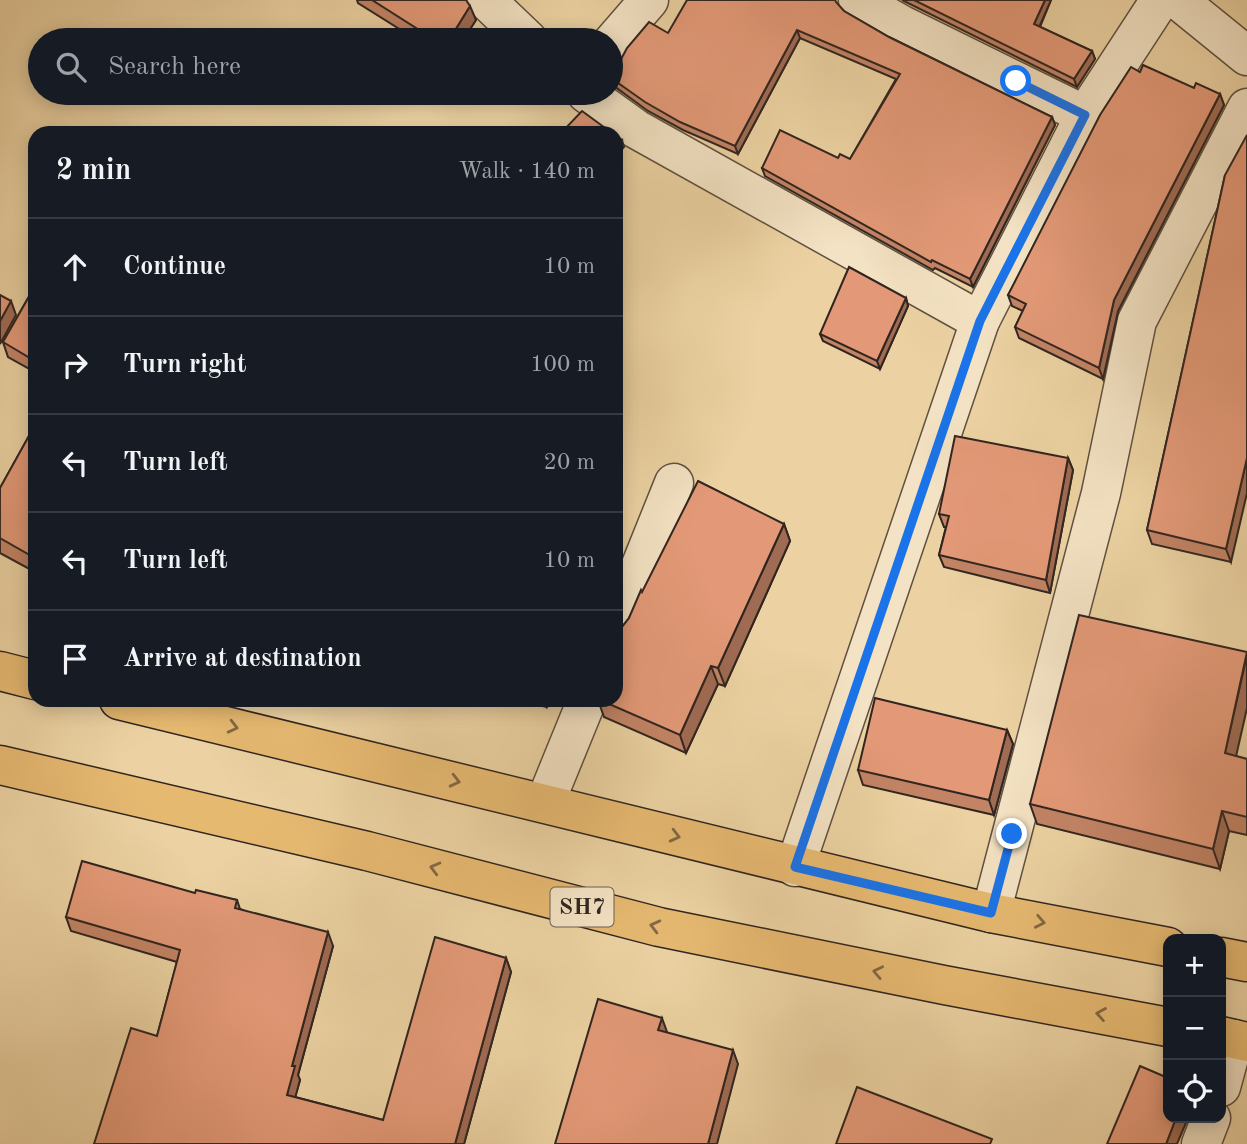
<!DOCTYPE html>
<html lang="en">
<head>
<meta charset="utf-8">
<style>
	body { margin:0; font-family:"Old Standard TT",serif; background:#242831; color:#f1f3f6 }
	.controls { position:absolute; right:21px; bottom:21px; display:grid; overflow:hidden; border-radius:14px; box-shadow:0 4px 18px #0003 }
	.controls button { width:63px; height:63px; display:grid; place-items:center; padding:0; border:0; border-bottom:2px solid #363941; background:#171b24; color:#f1f3f6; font:35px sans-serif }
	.stop { position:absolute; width:21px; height:21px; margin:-16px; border:5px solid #1a73e8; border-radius:50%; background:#fff }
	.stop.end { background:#1a73e8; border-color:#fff; box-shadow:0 2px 7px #0008 }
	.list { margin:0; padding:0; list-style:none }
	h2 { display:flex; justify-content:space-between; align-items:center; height:91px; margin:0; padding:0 28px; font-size:30px }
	h2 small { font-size:23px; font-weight:400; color:#9ea1a6 }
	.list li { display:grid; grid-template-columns:46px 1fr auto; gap:21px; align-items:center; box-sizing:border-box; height:98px; padding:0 28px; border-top:2px solid #363941 }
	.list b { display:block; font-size:26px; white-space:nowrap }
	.list em { font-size:23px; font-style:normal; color:#9ea1a6 }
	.icon { flex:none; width:38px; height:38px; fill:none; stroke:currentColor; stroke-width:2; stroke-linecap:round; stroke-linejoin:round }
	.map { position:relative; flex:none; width:1247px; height:1144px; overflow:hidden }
	.search { position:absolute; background:#171b24; box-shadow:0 4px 18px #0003; left:28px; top:28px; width:595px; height:77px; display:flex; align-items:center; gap:18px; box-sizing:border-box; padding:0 24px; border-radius:38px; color:#9ea1a6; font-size:26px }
	.panel { position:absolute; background:#171b24; box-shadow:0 4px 18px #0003; left:28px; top:126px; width:595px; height:581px; border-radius:21px }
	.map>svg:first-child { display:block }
</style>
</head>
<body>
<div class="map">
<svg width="1247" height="1144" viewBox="0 0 1247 1144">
	<rect width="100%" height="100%" fill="#ecd2a2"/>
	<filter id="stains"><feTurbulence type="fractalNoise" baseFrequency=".00286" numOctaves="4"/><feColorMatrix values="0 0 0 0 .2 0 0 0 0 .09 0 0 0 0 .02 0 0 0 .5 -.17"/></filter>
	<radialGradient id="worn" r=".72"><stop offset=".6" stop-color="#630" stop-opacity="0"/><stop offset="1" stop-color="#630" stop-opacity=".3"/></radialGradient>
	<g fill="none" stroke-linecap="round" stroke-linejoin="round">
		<g stroke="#605040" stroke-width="41">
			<g id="minor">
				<path d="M486,0L528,40"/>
				<path d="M858,0L902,25L1085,115"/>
				<path d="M1178,0L1247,56"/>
				<path d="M611,44L649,0"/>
				<path d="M586,93L636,129L980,321"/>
				<path d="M616,627L674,483"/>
				<path d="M545,803L587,700"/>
				<path d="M795,867L980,321L1085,115L1160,0"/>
				<path d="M991,913L1101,493L1137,321L1247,108"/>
				<path d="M1221,1087L1234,1039"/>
				<path d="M1201,1144L1211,1118"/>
			</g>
		</g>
		<g stroke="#312520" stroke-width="41">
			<g id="major">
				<path d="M0,671L35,680"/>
				<path d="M119,700L991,913L1168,947"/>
				<path d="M0,765L367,851L659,927L944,985L1168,1027"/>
				<path d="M1221,957L1247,962"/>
				<path d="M1221,1036L1247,1042"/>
			</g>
		</g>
		<use href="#minor" stroke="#f3e2c3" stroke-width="38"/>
		<use href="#major" stroke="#e6b971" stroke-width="38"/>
	</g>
	<g fill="#c38466" stroke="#312520" stroke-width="2">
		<path d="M357,0H466L476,20L463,40H417L358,3Z"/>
		<path d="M902,0H1051L1040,27L1092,51L1095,59L1077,87Z"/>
		<path d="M837,4L844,11L889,37L1052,117L1055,125L973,287L935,268L933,270L765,176L762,168L838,158L850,159L896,79L800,38L738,154L683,130L648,111L614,86L611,78L668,33Z"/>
		<path d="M1140,72L1194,88L1220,94L1224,105L1118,311L1103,379L1019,338L1015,327L1023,311L1012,306L1008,295Z"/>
		<path d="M1225,175L1231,562L1152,544L1147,530Z"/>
		<path d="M35,286V372L8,357L3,342Z"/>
		<path d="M906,298L908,306L880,369L823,341L820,334Z"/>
		<path d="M35,425V572L0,553V488Z"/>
		<path d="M1068,458L1073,470L1050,593L944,567L939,555L946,527H944L939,514Z"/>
		<path d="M784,524L790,541L725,686L718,684L686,753L604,717L598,700H616L622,627L629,618L642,592Z"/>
		<path d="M518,700H551L547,707Z"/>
		<path d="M1007,730L1013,744L994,815L863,785L858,770Z"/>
		<path d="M1236,756L1247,759V835L1229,831L1220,869L1037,824L1030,804Z"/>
		<path d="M195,893L237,900L240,909L333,946L298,1075L300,1080L295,1097L383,1120L506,958L511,972L464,1144H94L157,1036L177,962L71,931L66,917Z"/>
	</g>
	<g fill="#9f6b53" stroke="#312520" stroke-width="2">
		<path d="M1045,0H1051L1037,32L1034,24Z"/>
		<path d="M470,6L476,20L463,40H449Z"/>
		<path d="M797,30L800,38L738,154L735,146Z"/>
		<path d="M1092,51L1095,59L1077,87L1074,79Z"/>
		<path d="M1220,94L1224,105L1118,311L1103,379L1099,368L1114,300Z"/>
		<path d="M1052,117L1055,125L973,287L970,279Z"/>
		<path d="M622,140L624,147L616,156V146Z"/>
		<path d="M906,298L908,306L880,369L877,361Z"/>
		<path d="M11,301L16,315L0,344V321Z"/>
		<path d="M1068,458L1073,470L1050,593L1046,580Z"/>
		<path d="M1247,458V493L1231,562L1226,549Z"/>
		<path d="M784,524L790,541L725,686L718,668Z"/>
		<path d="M1247,655V708L1232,774L1225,753Z"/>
		<path d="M711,666L718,684L686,753L680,735Z"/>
		<path d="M545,700H551L547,707Z"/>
		<path d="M1007,730L1013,744L994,815L989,800Z"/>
		<path d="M1222,811L1229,831L1220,869L1213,849Z"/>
		<path d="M328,932L333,946L298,1075L300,1080L292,1109L287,1095L292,1066Z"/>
		<path d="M506,958L511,972L464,1144H455Z"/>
		<path d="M662,1018L667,1032L663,1044L658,1030Z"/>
		<path d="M733,1050L738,1064L717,1144H708Z"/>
		<path d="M1176,1118H1188L1177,1144H1166Z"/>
	</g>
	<g fill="#e39977" stroke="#312520" stroke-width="2">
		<path d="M372,0H466L470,6L449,40H435Z"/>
		<path d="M687,0H835L836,2L844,11L889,37L1052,117L970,279L932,260L931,262L762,168L780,130L838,158L840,154L850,159L900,74L797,30L735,146L680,122L645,102L611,78L627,48L649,22L668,33Z"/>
		<path d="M914,0H1045L1034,24L1092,51L1074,79Z"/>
		<path d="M1143,65L1194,88L1196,83L1220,94L1114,300L1099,368L1015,327L1026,304L1008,295L1100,115L1131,67L1140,72Z"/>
		<path d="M582,111L612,133H561Z"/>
		<path d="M1247,135V458L1226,549L1147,530L1225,175Z"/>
		<path d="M616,136L622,140L616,146Z"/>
		<path d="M849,267L906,298L877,361L820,334Z"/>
		<path d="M35,286V361L3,342Z"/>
		<path d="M0,295L11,301L0,321Z"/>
		<path d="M35,425V558L0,538V488Z"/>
		<path d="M955,436L1068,458L1046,580L939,555L949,516L939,514Z"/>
		<path d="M698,481L784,524L718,668L711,666L680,735L600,700H616V629L622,627L629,618L641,590L642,592Z"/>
		<path d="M1079,615L1247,652L1225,753L1247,759V817L1222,811L1213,849L1030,804Z"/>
		<path d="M875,698L1007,730L989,800L858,770Z"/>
		<path d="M82,861L195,893L196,890L237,900L235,908L328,932L292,1066H295L287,1095L383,1120L435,937L506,958L455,1144H94L131,1028L157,1036L180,950L66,917Z"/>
		<path d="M598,999L662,1018L658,1030L733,1050L708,1144H555Z"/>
		<path d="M1140,1066L1168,1078V1118H1176L1166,1144H1107Z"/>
		<path d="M857,1087L992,1139L990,1144H836Z"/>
	</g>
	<defs><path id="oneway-chevron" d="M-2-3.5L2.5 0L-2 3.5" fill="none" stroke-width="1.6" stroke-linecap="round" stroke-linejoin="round" transform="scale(1.75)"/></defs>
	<g stroke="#826844">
		<use href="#oneway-chevron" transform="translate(233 727) rotate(14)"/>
		<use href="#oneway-chevron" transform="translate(455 781) rotate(14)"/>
		<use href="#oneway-chevron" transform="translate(675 836) rotate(14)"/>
		<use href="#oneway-chevron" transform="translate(435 868) rotate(-165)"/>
		<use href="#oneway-chevron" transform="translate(1040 922) rotate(11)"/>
		<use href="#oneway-chevron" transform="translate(655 926) rotate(-166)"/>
		<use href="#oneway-chevron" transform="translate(878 972) rotate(-168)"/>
		<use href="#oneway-chevron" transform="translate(1101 1014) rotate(-170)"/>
	</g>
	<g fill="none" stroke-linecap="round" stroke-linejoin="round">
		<path stroke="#1a73e8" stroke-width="9" d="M1012,834L991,913L795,867L980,321L1085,115L1016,81"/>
	</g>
	<g text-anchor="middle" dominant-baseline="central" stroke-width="5" stroke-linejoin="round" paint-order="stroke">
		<rect fill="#f3e2c3" stroke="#6b5e51" stroke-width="2" x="550.5" y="887.5" width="63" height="39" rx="5"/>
		<g font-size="23" font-weight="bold" fill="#312520">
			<text x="582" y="907">SH7</text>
		</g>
	</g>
	<rect width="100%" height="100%" filter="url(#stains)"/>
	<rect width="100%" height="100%" fill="url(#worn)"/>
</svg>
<div class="controls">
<button>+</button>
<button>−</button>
<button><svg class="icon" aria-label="locate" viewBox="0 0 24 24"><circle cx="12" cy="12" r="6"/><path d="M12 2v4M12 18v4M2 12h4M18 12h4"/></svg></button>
</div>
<div class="stop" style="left:1016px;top:81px"></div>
<div class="stop end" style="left:1012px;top:834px"></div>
<div class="search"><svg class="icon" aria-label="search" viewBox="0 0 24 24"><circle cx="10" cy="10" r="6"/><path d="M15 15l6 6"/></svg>Search here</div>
<section class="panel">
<h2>2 min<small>Walk · 140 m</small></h2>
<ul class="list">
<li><svg class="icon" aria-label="ahead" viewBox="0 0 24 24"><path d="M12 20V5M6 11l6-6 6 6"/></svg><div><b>Continue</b></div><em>10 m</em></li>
<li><svg class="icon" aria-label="right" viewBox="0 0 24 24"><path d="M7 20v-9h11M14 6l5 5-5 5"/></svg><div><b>Turn right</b></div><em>100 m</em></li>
<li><svg class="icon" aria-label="left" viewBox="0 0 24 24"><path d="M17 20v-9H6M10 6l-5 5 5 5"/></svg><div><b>Turn left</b></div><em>20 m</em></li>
<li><svg class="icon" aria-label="left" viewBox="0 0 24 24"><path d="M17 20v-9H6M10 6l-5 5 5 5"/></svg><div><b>Turn left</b></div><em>10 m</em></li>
<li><svg class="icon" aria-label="arrive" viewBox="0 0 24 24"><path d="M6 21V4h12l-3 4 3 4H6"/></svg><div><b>Arrive at destination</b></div></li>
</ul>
</section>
</div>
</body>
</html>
